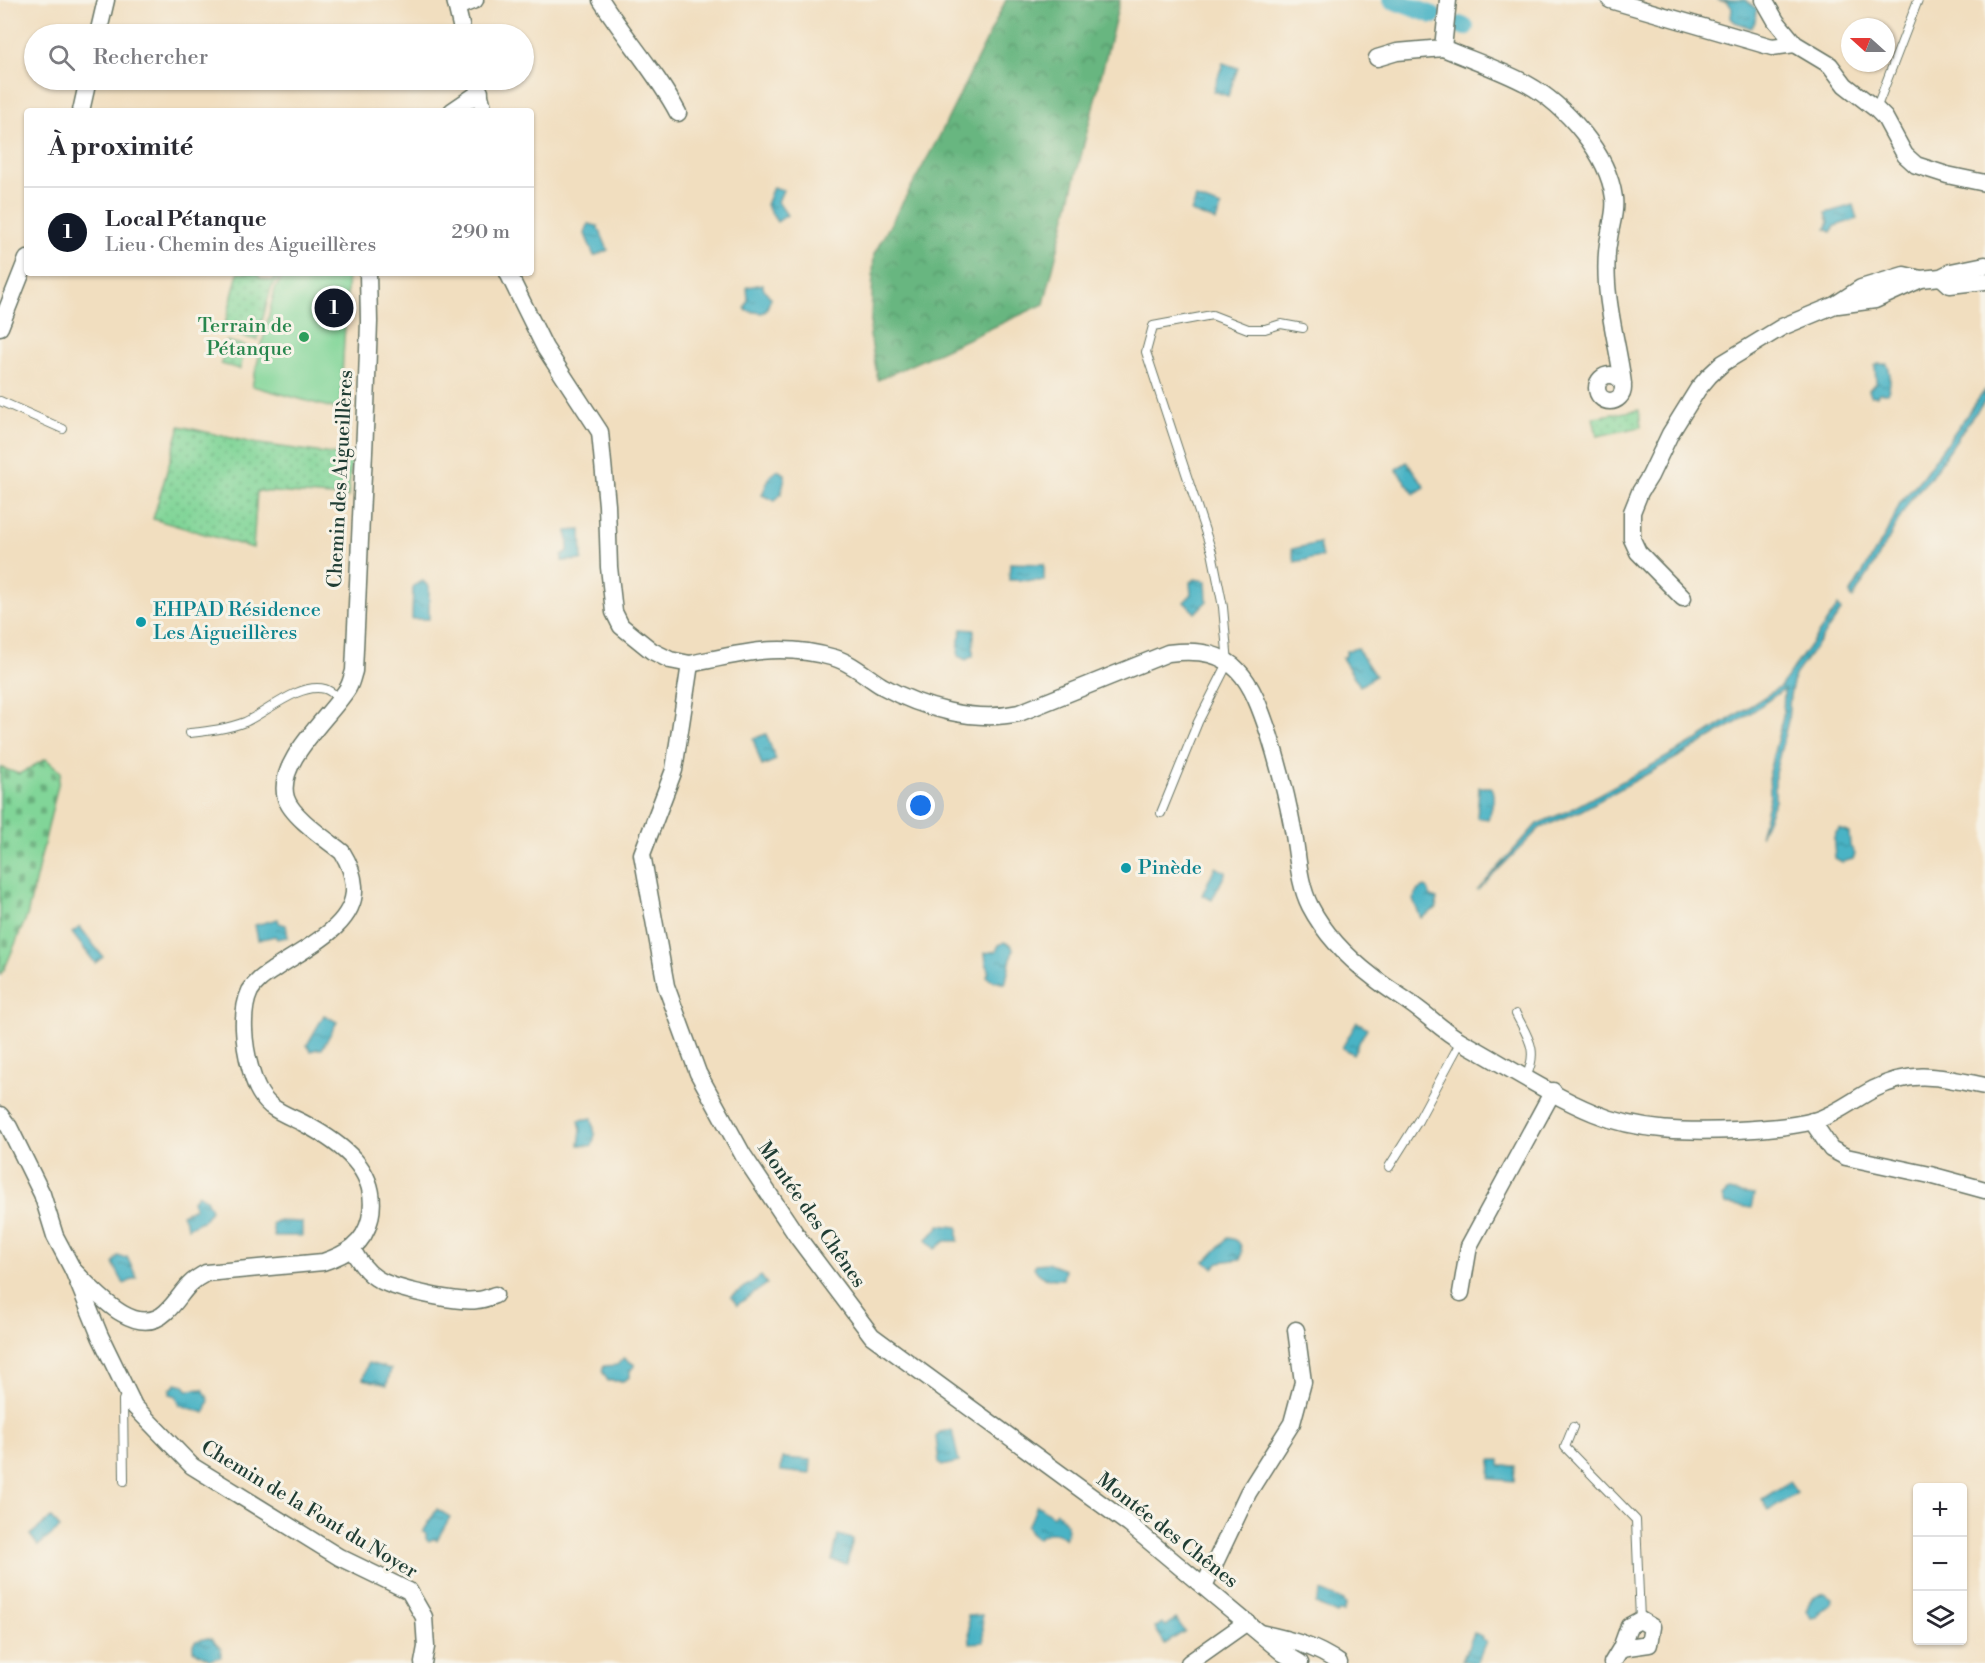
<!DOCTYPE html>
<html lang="fr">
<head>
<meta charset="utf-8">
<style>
	body { margin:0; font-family:"Libre Bodoni",serif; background:#f2f2f3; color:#2b2b33 }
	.controls { position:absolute; right:18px; bottom:18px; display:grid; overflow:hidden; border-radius:6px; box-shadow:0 2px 4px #0004 }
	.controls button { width:54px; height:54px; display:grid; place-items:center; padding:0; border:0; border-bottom:2px solid #e1e1e2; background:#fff; color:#2b2b33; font:30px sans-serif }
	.compass { position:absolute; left:1841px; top:18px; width:54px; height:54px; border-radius:50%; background:#fff; box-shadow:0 2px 4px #0004; rotate:291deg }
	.you { position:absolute; left:921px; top:806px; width:21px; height:21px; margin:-15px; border:4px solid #fff; border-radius:50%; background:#1a73e8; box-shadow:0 0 0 9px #1a73e833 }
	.badge { display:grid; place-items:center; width:39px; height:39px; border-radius:50%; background:#111827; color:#fff; font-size:20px; font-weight:700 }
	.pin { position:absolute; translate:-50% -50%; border:3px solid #fff; box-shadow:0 2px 6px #0006 }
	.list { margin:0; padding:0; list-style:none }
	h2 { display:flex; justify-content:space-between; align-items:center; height:78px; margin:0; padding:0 24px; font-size:26px }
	h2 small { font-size:20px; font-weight:400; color:#7c7c81 }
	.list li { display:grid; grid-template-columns:39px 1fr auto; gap:18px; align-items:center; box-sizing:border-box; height:90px; padding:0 24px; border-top:2px solid #e1e1e2 }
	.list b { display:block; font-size:22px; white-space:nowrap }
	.list p { margin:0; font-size:20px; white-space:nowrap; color:#7c7c81 }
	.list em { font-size:20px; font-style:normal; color:#7c7c81 }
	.icon { flex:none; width:33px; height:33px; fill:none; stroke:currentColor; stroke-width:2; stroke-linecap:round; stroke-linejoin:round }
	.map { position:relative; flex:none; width:1985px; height:1663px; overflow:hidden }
	.search { position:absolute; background:#fff; box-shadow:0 2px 4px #0004; left:24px; top:24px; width:510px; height:66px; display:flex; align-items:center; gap:15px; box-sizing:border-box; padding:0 21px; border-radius:33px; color:#7c7c81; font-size:22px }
	.panel { position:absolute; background:#fff; box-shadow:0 2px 4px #0004; left:24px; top:108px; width:510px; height:168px; border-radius:6px }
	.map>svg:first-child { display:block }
</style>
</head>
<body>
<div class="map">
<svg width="1985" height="1663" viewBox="0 0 1985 1663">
	<defs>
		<pattern id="green-dots" width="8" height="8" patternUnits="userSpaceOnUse" patternTransform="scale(1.5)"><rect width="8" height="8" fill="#81d598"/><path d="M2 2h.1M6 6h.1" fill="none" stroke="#69ae7d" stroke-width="1.8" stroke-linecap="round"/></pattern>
		<pattern id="forest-crowns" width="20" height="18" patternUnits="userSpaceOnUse" patternTransform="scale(1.5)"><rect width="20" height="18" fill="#68b680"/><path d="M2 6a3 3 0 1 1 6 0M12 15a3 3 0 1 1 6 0" fill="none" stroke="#55956a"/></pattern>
		<pattern id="cemetery-stones" width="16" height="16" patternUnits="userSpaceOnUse" patternTransform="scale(1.5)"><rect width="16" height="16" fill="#81d598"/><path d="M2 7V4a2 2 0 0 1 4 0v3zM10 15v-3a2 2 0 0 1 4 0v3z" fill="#69ae7d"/></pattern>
		<pattern id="water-ripples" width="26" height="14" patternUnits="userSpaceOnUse" patternTransform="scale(1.5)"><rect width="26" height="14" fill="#48b3c5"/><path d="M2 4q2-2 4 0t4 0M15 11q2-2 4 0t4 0" fill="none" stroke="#3b93a1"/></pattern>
	</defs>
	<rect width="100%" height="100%" fill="#f7f3e8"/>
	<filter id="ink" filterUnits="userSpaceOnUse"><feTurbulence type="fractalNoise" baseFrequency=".0167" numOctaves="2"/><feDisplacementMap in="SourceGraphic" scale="12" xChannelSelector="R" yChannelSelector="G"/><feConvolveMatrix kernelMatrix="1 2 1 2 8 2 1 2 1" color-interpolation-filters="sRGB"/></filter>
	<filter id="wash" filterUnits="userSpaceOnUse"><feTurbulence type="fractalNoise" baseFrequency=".008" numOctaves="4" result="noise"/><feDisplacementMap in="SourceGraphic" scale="24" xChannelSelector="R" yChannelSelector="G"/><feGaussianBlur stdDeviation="1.35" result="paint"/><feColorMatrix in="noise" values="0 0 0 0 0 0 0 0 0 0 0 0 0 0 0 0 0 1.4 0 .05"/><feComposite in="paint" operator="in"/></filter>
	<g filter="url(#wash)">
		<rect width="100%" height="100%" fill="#f1debf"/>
		<g fill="url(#green-dots)" stroke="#508966" stroke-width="1.5">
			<path d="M238,273H256L261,278L272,281L277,276L279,279L271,288L257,340L223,332Z"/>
			<path d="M227,341L246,346L240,369L221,364Z"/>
			<path d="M1639,410L1641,427L1597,436L1593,417Z"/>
			<path d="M180,426L253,443L352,457L348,497L257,491L253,548L153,519Z"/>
		</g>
		<path fill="url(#forest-crowns)" stroke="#447a5a" stroke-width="1.5" d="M1006,0H1120L1044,304L878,380L870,336L874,254L940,135Z"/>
		<path fill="url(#cemetery-stones)" stroke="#508966" stroke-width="1.5" d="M46,759L61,772L27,916L5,968L0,975V767L19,774Z"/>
		<path fill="#81d598" stroke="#508966" stroke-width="1.5" d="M285,273H348L340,410L252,386L275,289Z"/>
		<g fill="url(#water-ripples)" stroke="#34787c" stroke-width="1.5">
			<path d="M1716,0H1745L1757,9L1755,22L1751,28L1735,22L1731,18L1732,8L1728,2Z"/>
			<path d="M1223,63L1238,68L1228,96L1213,91Z"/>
			<path d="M773,187L783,190L778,202L787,215L777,222L766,205Z"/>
			<path d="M1196,198L1221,207L1216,221L1191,212Z"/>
			<path d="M1853,205L1857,219L1835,226L1831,232L1826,229L1829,222L1826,213Z"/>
			<path d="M588,224L598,226V229L600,231L608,250L594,256L585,234Z"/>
			<path d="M763,284V288L771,298L766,311L762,313L747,311L745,308L748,300L747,287Z"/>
			<path d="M1887,364C1891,371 1891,386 1887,393H1879L1877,396H1871L1869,390L1876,382L1875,366L1878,364Z"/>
			<path d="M1985,390V401L1969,421L1931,477L1912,497L1872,568L1853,598L1850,594L1889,529L1900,503L1922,477Z"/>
			<path d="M1407,462L1425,487L1414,494L1396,469Z"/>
			<path d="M777,470L785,474V477L781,494L775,501L762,495L770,476Z"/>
			<path d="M581,530L582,560L562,561V555L568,551L567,531Z"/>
			<path d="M1319,543L1322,557L1295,562L1292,549Z"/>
			<path d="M1010,563L1044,564V581L1009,580Z"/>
			<path d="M1195,579L1206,581L1207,601L1195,613L1184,602L1191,595L1190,582Z"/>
			<path d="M423,581L429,587V619H412L413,586Z"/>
			<path d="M1838,606L1841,611L1795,675L1790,695L1788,721L1775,773V800L1760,836L1770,795L1769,772L1783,717L1784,689L1739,721L1676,758L1580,811L1540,828L1477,891L1537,824L1568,811L1605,791L1694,742L1780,687Z"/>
			<path d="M962,629L974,630L973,656L966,660L958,656L959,640Z"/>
			<path d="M1357,648L1375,676L1360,686L1342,658L1346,656V651Z"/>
			<path d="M766,734L776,760L762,766L753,739Z"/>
			<path d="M1479,787H1491C1496,798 1492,808 1488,819L1477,818Z"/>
			<path d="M1840,829L1849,833L1850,845L1855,854L1853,859L1842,862L1835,858C1835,848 1830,835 1840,829Z"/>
			<path d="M1215,867L1226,872L1212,900L1202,895Z"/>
			<path d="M1424,887L1428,889L1431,897L1437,899L1436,904L1437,908L1421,918L1413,900L1418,890Z"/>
			<path d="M278,919L279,923L286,925L288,937L277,939L275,936L258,940L255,925Z"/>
			<path d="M80,927L103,957L95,963L72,933Z"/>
			<path d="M1004,942L1011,945L1013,949L1006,981L1005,984L991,980L987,977L989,970L986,963L985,953L996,951L999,945Z"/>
			<path d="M324,1015L337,1022L322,1049H317L311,1051L307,1045Z"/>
			<path d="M1357,1022L1367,1028L1353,1054L1342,1048Z"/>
			<path d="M592,1118L595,1135L592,1146L579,1145L581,1130L579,1120Z"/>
			<path d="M1728,1191L1754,1195L1751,1208L1725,1204L1722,1197Z"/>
			<path d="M198,1194L206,1199L211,1210L204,1220L188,1228L182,1214L195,1208L193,1201Z"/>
			<path d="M276,1221L302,1222V1236H274L272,1224Z"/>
			<path d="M939,1225L958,1227V1241H945L935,1249L926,1240L938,1228Z"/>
			<path d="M1228,1238C1241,1239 1243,1247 1241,1259L1219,1262L1213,1268L1205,1262Z"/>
			<path d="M118,1256L124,1258L127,1257L137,1278L124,1284L113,1263Z"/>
			<path d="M1047,1263L1065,1270L1063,1279C1051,1279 1039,1279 1034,1267L1036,1264Z"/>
			<path d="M761,1276L767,1284L737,1305L731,1297Z"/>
			<path d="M624,1358L635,1365L630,1371V1377L623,1381H608L602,1371L604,1366L617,1365Z"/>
			<path d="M368,1363L391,1369L387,1385L363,1379Z"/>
			<path d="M176,1383L184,1385L187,1390L203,1389L209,1400L205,1413L180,1405L176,1396L170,1394V1389L175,1386Z"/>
			<path d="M952,1430L959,1462L942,1466L939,1462L936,1437L940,1432Z"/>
			<path d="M782,1458L811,1460L810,1474L781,1471Z"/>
			<path d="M1491,1460H1500V1466H1515L1514,1481L1490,1479Z"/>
			<path d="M1789,1482L1797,1493L1769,1511L1762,1499Z"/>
			<path d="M1037,1505L1053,1516L1056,1512C1065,1520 1071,1526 1065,1539C1057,1531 1045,1531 1037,1539L1030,1533L1026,1526L1032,1518Z"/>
			<path d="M437,1509L450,1517L437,1540L433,1539L429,1541L426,1539V1534L423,1532Z"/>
			<path d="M51,1518L60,1528L38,1546L30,1535Z"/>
			<path d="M838,1535L853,1539L847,1564L832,1561Z"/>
			<path d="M1321,1591L1344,1601L1343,1603L1346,1604L1343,1612H1339L1337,1614L1316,1604Z"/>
			<path d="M1825,1593L1832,1598L1831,1605L1822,1610L1817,1617L1811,1618L1807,1611C1807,1602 1815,1595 1825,1593Z"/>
			<path d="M982,1615L984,1642L970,1643L968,1616Z"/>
			<path d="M1176,1619L1185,1631L1165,1644L1155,1628L1162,1623L1166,1626Z"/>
			<path d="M1474,1633L1482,1636L1481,1638L1486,1641L1477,1663L1462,1661Z"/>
			<path d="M207,1638L211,1639L221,1649V1657L210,1660L193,1650V1644L196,1641Z"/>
		</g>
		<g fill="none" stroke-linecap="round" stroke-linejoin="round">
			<g stroke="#48b3c5" stroke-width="18">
				<path d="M1392,0L1433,15"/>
				<path d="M1460,25L1465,27"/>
			</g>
		</g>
	</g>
	<g filter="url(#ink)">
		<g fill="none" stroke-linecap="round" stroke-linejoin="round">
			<g stroke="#687565" stroke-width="10">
				<g id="service">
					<path d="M1876,109L1918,0"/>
					<path d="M0,401L63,429"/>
					<path d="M190,733C209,731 227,729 245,722C267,712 300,682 325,689C331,691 336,696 341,699"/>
					<path d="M1161,813L1198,722L1228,663L1223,607L1212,552L1146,352L1153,326L1212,315L1248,329H1265L1281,324L1303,328"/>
					<path d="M1516,1014C1528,1038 1539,1050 1526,1077"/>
					<path d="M1389,1167L1418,1121L1461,1041"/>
					<path d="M1573,1427L1565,1447L1636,1520L1640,1620"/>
					<path d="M124,1481L123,1400L127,1392"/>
				</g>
			</g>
			<g stroke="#687565" stroke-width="19">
				<g id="minor">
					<path d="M455,0L463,34"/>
					<path d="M601,0C625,38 657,73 678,113"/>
					<path d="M1610,0L1772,47L1795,44"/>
					<path d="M1764,0L1776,21L1795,44L1830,65L1845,85L1876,109L1885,118L1905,155L1916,165L1947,175L1985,183"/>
					<path d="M457,7L475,0"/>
					<path d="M98,34L106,0"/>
					<path d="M1443,48C1471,60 1501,70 1527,84C1565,105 1608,153 1614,198C1616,212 1611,224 1609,238C1606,253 1606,269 1607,284C1609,317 1619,351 1623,384"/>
					<path d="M1377,58L1397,52L1443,48L1448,0"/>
					<path d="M476,80L484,111"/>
					<path d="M81,111L88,80"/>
					<path d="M452,111L480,92"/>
					<path d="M508,273L545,348L600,432L607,505L609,567L614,612L621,626L652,651L670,660L690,664C744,653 780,642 835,658C852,663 867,677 882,686C922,708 974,723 1019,713L1168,653C1237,644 1251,680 1270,737C1280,769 1288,802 1294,835C1298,858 1299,884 1310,906C1324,933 1348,958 1373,977C1387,989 1403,997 1418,1009C1433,1020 1445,1032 1461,1041C1503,1064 1550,1095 1594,1113C1639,1132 1689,1132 1737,1130C1763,1129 1789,1127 1814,1121C1837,1114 1854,1099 1874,1089C1916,1068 1942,1078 1985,1086"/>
					<path d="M1941,277L1950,285L1985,281"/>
					<path d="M1838,305L1875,300L1919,280"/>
					<path d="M0,327L27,259"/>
					<circle cx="1610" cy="388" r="13"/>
					<path d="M1683,598L1638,552L1632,539V512L1640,492L1650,476L1670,434L1698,389L1709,376L1723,363L1782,327L1835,305L1861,288L1904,275L1921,279L1941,277L1951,272L1985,265"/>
					<path d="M690,664L674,770L642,854L666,986L698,1073L743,1155L799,1239L872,1336L1130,1525L1283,1653L1300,1663"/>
					<path d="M0,1115L9,1127L42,1194L55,1236L73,1270L100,1336L134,1406L192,1466L339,1557L409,1591L424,1617L426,1647L423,1663"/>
					<path d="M1812,1121L1831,1149L1846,1157L1930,1175L1985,1190"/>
					<path d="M352,1249C358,1260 365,1271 376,1278C392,1289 458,1303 477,1300C483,1300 490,1297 495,1295"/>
					<path d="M73,1270C94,1290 135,1341 166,1312C182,1297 184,1284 206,1273L323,1262C347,1254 364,1244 370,1219C381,1171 341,1143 303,1123C293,1118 280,1113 271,1106C259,1096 254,1082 250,1067C244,1046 240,1012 250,991C256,981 264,976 273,970C302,949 357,927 354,886C353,873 349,863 342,852C327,840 291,816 286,798C275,762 331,716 348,688C351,683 352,677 354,671L366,408L369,322L368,273"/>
					<path d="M1461,1293L1469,1246L1553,1091"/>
					<path d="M1204,1586L1248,1493L1292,1423L1303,1382L1296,1330"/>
					<path d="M1260,1633C1288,1639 1316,1646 1339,1663"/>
					<path d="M1189,1663L1247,1622"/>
					<path d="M1612,1663L1621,1648L1629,1626L1640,1620L1652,1627L1649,1644L1621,1648"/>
				</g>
			</g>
			<use href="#service" stroke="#fff" stroke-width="8"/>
			<use href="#minor" stroke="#fff" stroke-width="16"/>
		</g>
	</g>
	<circle fill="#2e9e5b" stroke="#f7f3e8" stroke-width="2" cx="304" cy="337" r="6"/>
	<g fill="#0f9aa8" stroke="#f7f3e8" stroke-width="2">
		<circle cx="141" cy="622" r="6"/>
		<circle cx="1126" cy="868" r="6"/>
	</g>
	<g text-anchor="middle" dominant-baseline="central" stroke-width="6" stroke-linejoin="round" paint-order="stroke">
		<g font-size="20" fill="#27864d" stroke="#f7f3e8" text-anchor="end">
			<text x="292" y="326">Terrain de<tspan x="292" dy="23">Pétanque</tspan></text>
		</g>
		<g font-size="20" fill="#1f3d34" stroke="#f7f3e8">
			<text transform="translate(341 479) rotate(-87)">Chemin des Aigueillères</text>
			<text transform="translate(811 1215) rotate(55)">Montée des Chênes</text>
			<text transform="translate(309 1510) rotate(31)">Chemin de la Font du Noyer</text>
			<text transform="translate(1167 1531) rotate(38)">Montée des Chênes</text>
		</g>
		<g font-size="20" fill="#0d838f" stroke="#f7f3e8" text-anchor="start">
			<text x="153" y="610">EHPAD Résidence<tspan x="153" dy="23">Les Aigueillères</tspan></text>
			<text x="1138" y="868">Pinède</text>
		</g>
	</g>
</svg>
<div class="controls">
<button>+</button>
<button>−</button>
<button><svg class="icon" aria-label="layers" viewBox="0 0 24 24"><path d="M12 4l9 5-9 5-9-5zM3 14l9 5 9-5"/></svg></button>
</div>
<svg class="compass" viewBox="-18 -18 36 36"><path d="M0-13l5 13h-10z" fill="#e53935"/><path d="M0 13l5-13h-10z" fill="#7c7c81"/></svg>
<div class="you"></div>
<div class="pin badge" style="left:334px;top:308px">1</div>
<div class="search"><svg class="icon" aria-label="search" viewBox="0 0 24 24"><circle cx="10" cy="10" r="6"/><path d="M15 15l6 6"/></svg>Rechercher</div>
<section class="panel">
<h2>À proximité<small></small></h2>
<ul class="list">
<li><span class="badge">1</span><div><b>Local Pétanque</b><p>Lieu · Chemin des Aigueillères</p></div><em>290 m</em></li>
</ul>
</section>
</div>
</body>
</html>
